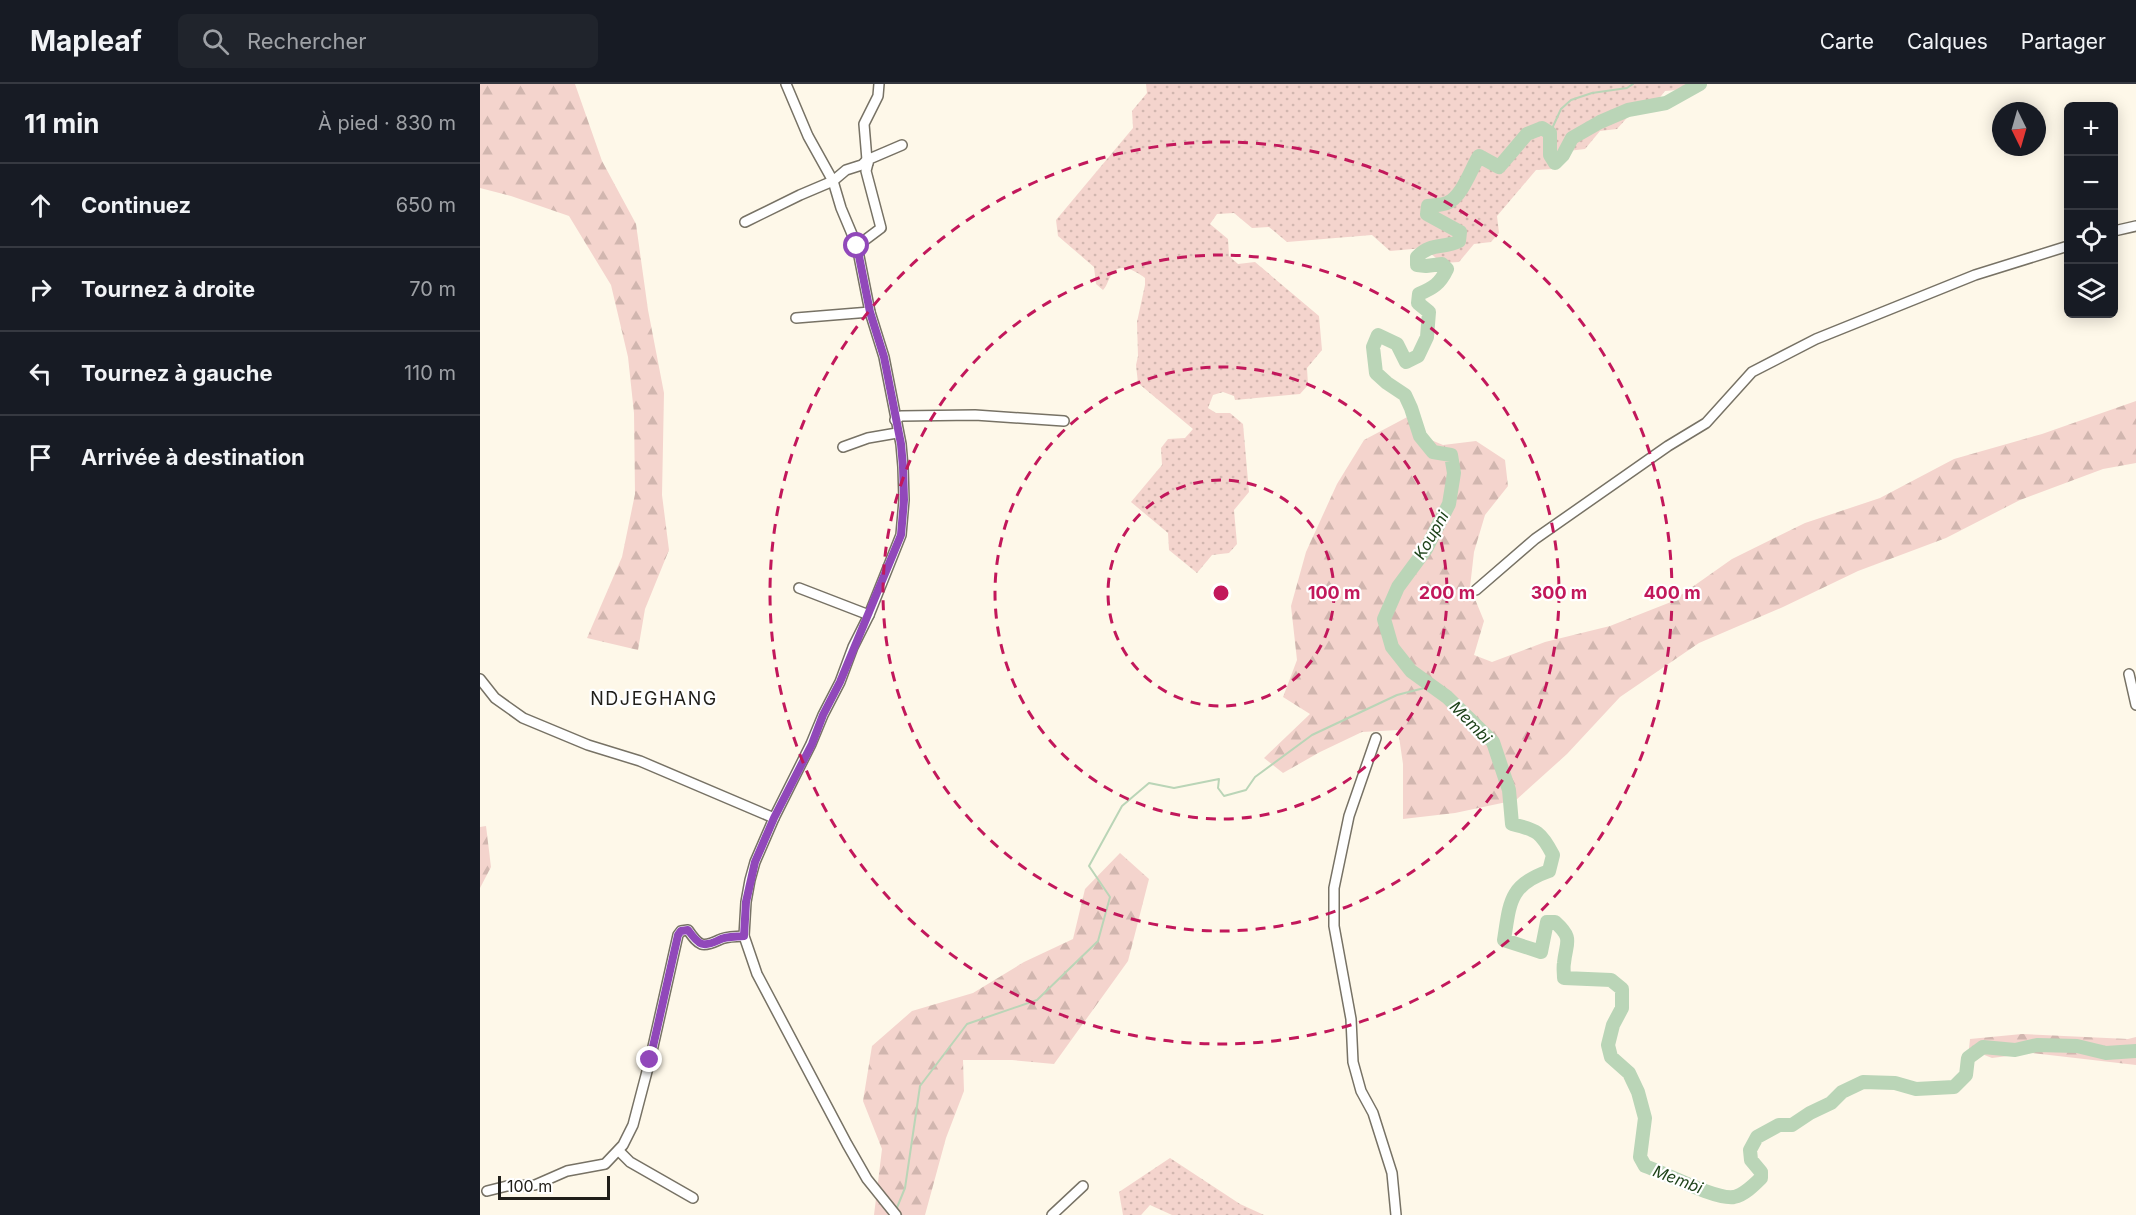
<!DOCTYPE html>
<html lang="fr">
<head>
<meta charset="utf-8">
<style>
	body { margin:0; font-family:Inter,sans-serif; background:#20242c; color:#f1f3f6 }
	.controls { position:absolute; right:18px; top:18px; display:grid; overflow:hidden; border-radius:9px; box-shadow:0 3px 15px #0003 }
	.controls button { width:54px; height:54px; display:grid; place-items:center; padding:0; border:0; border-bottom:2px solid #363941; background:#171b24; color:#f1f3f6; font:30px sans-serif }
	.compass { position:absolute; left:1512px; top:18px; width:54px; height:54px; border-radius:50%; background:#171b24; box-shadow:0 3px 15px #0003; rotate:175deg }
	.scale { position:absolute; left:18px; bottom:15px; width:112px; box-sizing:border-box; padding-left:6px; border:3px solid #201e19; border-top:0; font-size:16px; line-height:21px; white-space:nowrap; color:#201e19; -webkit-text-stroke:4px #fff; paint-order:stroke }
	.stop { position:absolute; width:18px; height:18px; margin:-14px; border:4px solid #9148ba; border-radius:50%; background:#fff }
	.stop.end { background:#9148ba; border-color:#fff; box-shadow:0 2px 6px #0008 }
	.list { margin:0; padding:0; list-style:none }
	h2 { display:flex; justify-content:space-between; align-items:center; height:78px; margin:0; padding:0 24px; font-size:26px }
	h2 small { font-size:20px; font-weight:400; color:#9ea1a6 }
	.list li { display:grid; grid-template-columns:39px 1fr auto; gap:18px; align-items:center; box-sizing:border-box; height:84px; padding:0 24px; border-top:2px solid #363941 }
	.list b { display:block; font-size:22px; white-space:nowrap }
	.list em { font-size:20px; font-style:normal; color:#9ea1a6 }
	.icon { flex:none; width:33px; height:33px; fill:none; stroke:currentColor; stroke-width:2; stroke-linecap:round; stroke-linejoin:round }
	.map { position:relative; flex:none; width:1656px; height:1131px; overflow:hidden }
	header { display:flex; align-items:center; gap:36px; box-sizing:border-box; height:84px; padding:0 30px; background:#171b24; border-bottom:2px solid #363941 }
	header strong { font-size:28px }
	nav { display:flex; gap:33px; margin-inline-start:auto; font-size:21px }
	.search { width:420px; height:54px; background:#20242c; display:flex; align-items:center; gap:15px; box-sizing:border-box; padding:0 21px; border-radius:9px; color:#9ea1a6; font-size:22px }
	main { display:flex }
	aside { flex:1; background:#171b24 }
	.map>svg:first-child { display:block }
</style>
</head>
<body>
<header>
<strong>Mapleaf</strong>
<div class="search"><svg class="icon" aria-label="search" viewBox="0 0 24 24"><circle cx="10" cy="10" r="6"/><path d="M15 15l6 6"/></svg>Rechercher</div>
<nav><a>Carte</a><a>Calques</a><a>Partager</a></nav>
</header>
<main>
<aside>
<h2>11 min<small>À pied · 830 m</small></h2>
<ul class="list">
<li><svg class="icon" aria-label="ahead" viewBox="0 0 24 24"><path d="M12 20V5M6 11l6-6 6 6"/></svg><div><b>Continuez</b></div><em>650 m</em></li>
<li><svg class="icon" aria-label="right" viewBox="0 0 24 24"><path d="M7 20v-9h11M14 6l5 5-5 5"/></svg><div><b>Tournez à droite</b></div><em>70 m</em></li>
<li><svg class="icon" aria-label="left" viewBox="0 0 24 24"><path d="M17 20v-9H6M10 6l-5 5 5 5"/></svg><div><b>Tournez à gauche</b></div><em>110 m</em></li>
<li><svg class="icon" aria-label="arrive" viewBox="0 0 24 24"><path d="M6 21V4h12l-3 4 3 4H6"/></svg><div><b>Arrivée à destination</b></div></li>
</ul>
</aside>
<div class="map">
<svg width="1656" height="1131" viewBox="0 0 1656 1131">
	<defs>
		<pattern id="grass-dots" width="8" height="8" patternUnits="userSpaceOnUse" patternTransform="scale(1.5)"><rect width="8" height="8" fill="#f4d4cd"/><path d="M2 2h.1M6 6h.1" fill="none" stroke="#d1b6af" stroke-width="1.8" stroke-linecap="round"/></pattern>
		<pattern id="forest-firs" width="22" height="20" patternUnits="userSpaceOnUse" patternTransform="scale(1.5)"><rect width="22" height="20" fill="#f4d4cd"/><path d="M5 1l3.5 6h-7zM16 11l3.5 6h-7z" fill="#d1b6af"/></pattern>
	</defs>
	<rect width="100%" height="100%" fill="#fef8e9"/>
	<g fill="url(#grass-dots)">
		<path d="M666,0H1222L1219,4L1185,7L1170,26L1153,27L1137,45L1120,47L1105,65L1088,67L1073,85L1056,86L1017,132L1019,149L1011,158L994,160L979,178L962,179L944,164L910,167L892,151L807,158L789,143L772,144L754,129L737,130L730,140L748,155L749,172L758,180L775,178L839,232L842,266L827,284L828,301L820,310L755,316L754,312L743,308L733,311L728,324L736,329H750L763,340L769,408L754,426L757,460L749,469L732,471L717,489L689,466L688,449L651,418L682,381L681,364L688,355L705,354L713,345L658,299L656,281L658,272L657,238L665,201V194C657,188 641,178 633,189C628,194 628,201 623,206L616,200L614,183L578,152L576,136L653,44L652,27L667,9Z"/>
		<path d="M690,1074L760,1120L784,1131H692L670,1121L661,1131H643L639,1108Z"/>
	</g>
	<g fill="url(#forest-firs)">
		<path d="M0,0H95L122,77L156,140L168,226L184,309L182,411L189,466L165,525L158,566L107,554L142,473L155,410L154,329L148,273L131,201L89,132L31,112L0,104Z"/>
		<path d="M1656,317V379L1623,385L1540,416L1466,454L1378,487L1303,523L1219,559L1140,613L1087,670L1036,716L975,729L923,735V680L918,646L882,648L840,668L803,689L784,674L830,630L803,613L817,576L811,522L826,468L857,400L884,356L933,330L937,350L963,361L996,357L1025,376L1028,402L1005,431L994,468L990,503L1004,537L994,571L1012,578L1065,558L1130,542L1191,518L1252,475L1325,439L1400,414L1474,375L1562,350Z"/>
		<path d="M6,742L11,783L0,804V743Z"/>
		<path d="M640,769L669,795L648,877L574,980L532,976H483L484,1007L466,1054L445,1131H394L402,1065L383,1017L392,962L432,927L493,909L544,878L593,855L605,805Z"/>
		<path d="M1542,950L1648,955L1656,953V981L1551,969L1512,974L1489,965L1490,955Z"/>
	</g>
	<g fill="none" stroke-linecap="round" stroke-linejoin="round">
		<g stroke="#bad5b7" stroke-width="2">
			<path d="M1070,49L1081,25L1091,16L1112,9L1147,4L1153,0"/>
			<path d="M416,1126L425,1104L440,1002L487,940L557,916L618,857L630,813L609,782L642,722L669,699L694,704L739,695L738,704L744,712L766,706L775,693L832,651L917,611L952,602"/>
		</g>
		<path stroke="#bad5b7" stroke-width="14" d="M1220,0L1186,19L1148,26L1120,38L1092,54L1083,71L1075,79L1070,71V49L1062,44L1047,50L1019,83L999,72C991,85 982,113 967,119C962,121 954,121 948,122L947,130L980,148L979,157C963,165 951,158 937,173V181L946,182L962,180L967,185C960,200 953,204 939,210L938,219L949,228L947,253L938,272L926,278L917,260L898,251L893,263L896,289L907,299L925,311L931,324L940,352L953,368L971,371L974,389L969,420L946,465L918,503L904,535L912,563L931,587L967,613L1013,658L1029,706L1032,740C1057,746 1061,748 1073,771L1069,787C1029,801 1030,818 1024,856L1061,868L1067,838H1075C1094,855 1086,858 1084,879C1083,883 1084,889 1084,894L1131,896L1142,905V924L1133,941L1128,961L1131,973L1149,989L1158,1008L1165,1034L1160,1073L1165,1082C1185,1089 1236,1116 1254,1113C1264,1111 1274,1101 1281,1094V1088L1271,1076L1270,1066L1277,1053L1299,1041H1312L1330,1029L1351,1019L1362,1008L1383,998L1415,999L1436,1005L1474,1003L1486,991L1488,974L1503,963L1535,966L1557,961L1597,962L1626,969L1656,967"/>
		<g stroke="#777265" stroke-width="12">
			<g id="minor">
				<path d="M306,0L328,52L353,97L361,124L377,162L390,228L404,273L421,360L423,383L424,416L421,451L389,531L373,563L360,598L343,631L331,660L294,734L275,778L270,796L266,818L264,852L277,890L367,1060L387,1095L416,1131"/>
				<path d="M387,76L384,40L398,12L399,0"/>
				<path d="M265,138L320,111L353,97L366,86L388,79L383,80L387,76L422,61"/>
				<path d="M1634,147L1656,142"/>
				<path d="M377,162L401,144L386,87L388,79"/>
				<path d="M316,234L390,228"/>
				<path d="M415,336L421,332L495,331L584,337"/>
				<path d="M363,363L388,354L417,349"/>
				<path d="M319,504L389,531"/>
				<path d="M996,506L1055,455L1188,362L1226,339L1272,288L1336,255L1495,191L1588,162"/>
				<path d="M1649,590L1656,621"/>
				<path d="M0,595L15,614L43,634L108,661L160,677L294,734"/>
				<path d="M896,654L869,732L854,804V842L871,935L873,978L881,1007L893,1029L912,1089L916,1131"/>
				<path d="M139,1067L150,1078L213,1114"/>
				<path d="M7,1107L27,1102L55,1101L87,1087L125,1080L143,1061L153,1041L170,976L198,851L201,847L208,846C219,862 222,864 239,856C246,852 256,853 264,852"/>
				<path d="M572,1131L603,1102"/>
			</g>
		</g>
		<use href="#minor" stroke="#fff" stroke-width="9"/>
	</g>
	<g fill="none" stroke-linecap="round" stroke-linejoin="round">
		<path stroke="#9148ba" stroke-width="8" d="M170,976L198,851L201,847L208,846C219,861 222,864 239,856C246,852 257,853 264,852L266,818L275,778L294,734L332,660L343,631L360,598L421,451L424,416L423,383L421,360L404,273L390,228L377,162"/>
	</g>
	<g fill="none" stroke="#c2185b" stroke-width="3" stroke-dasharray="10 8">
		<circle cx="741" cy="509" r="113"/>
		<circle cx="741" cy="509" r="226"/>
		<circle cx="741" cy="509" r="338"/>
		<circle cx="741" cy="509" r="451"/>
	</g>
	<g text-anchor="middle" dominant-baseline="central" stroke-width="4.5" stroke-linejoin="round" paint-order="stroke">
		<g font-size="16" font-style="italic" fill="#1e431a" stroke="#fff">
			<text transform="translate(951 451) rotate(-60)">Koupni</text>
			<text transform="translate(991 638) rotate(46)">Membi</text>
			<text transform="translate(1198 1095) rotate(21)">Membi</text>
		</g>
		<g font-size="18" letter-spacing="1.5" fill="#201e19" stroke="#fff">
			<text x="174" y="614">NDJEGHANG</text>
		</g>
	</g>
	<circle cx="741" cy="509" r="9" fill="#c2185b" stroke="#fff" stroke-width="3"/>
	<g font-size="18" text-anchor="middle" font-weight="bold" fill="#c2185b" stroke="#fff" stroke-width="4.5" stroke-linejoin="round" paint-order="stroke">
		<text x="854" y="515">100 m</text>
		<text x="967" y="515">200 m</text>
		<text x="1079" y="515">300 m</text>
		<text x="1192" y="515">400 m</text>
	</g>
</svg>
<div class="controls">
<button>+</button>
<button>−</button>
<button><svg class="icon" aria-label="locate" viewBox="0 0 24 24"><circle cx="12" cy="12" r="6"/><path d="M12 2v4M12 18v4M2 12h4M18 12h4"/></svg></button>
<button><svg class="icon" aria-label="layers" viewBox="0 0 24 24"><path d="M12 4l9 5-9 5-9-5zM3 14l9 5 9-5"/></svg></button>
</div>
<svg class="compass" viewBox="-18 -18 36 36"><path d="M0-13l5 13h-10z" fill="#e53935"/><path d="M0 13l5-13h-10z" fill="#9ea1a6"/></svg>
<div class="scale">100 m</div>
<div class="stop" style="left:377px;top:162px"></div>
<div class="stop end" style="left:170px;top:976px"></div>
</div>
</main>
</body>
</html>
